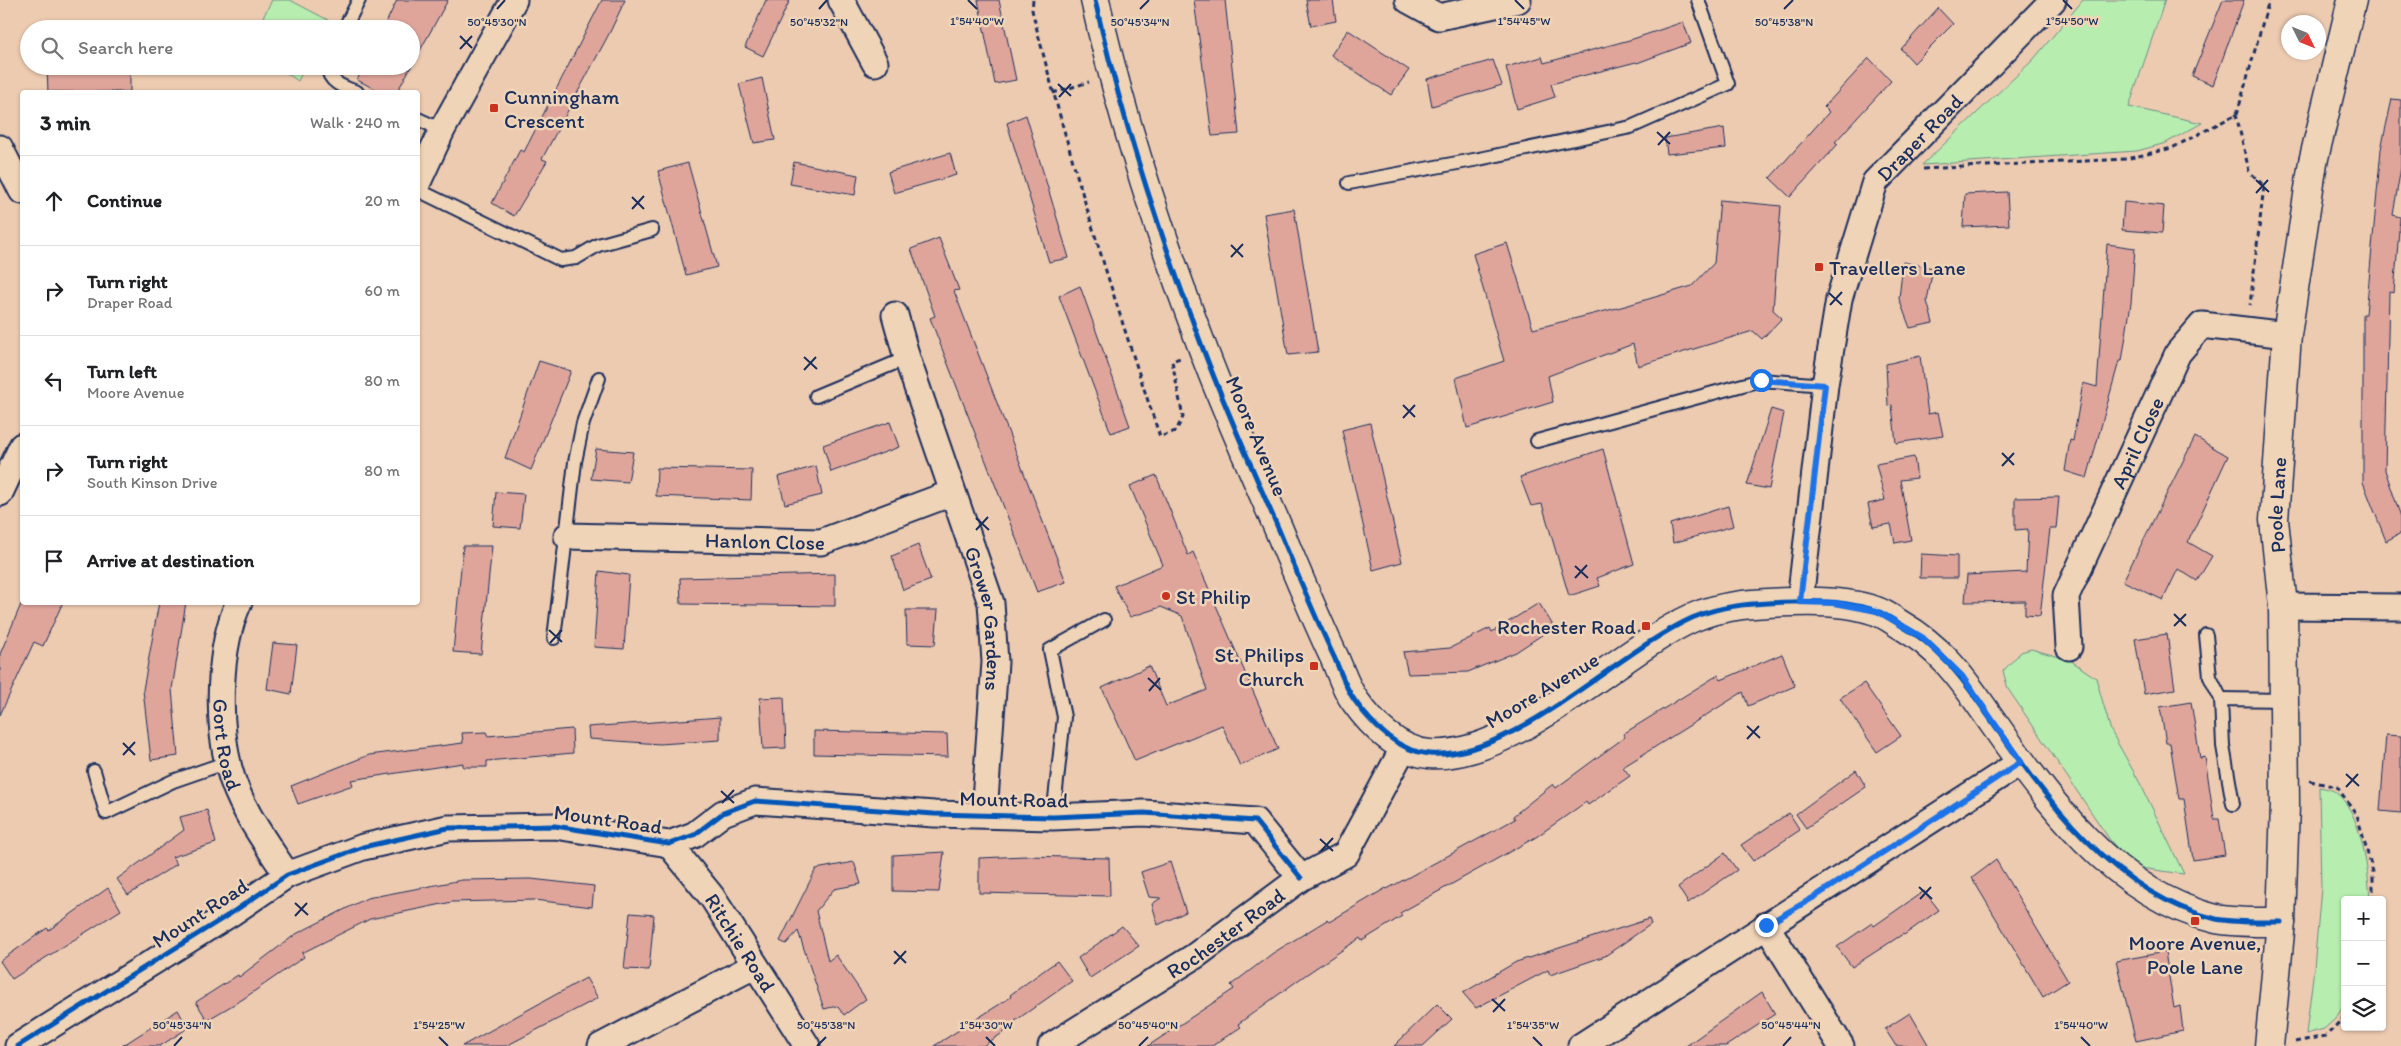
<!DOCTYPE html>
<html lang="en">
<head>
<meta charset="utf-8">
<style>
	body { margin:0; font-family:Itim,sans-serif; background:#f6f6f6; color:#202124 }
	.controls { position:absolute; right:15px; bottom:15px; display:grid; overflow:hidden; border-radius:5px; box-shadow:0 1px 4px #0004 }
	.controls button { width:45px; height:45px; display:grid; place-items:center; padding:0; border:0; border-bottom:1px solid #e0e0e0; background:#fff; color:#202124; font:25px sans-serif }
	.compass { position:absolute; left:2281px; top:15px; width:45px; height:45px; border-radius:50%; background:#fff; box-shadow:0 1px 4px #0004; rotate:133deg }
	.stop { position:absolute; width:15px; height:15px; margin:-11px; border:4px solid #1a73e8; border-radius:50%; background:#fff }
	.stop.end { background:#1a73e8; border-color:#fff; box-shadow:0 1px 5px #0008 }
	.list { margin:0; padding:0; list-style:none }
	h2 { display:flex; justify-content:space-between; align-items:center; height:65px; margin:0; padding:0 20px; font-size:21px }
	h2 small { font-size:16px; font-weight:400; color:#757577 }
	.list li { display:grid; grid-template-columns:32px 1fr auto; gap:15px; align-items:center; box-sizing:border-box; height:90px; padding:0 20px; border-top:1px solid #e0e0e0 }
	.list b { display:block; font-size:19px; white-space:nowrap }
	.list p { margin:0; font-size:16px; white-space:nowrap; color:#757577 }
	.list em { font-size:16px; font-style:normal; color:#757577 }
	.icon { flex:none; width:28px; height:28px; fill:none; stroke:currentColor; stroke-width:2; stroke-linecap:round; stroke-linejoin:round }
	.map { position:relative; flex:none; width:2401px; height:1046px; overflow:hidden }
	.search { position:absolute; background:#fff; box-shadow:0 1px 4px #0004; left:20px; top:20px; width:400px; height:55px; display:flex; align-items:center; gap:12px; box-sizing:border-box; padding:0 18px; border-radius:28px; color:#757577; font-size:19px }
	.panel { position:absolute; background:#fff; box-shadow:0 1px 4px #0004; left:20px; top:90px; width:400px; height:515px; border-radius:5px }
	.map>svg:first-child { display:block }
</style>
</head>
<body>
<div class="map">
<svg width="2401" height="1046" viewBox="0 0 2401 1046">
	<rect width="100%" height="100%" fill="#edcbb1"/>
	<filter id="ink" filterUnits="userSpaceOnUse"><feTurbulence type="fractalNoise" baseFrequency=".02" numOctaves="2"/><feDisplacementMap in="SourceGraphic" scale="10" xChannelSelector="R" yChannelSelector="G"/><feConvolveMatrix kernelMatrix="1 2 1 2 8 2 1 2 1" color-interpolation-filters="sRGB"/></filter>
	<g filter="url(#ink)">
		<g fill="#b7edaf" stroke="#698e86">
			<path d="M272,0H290L328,20L324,29H257Z"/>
			<path d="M2083,0H2165L2129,107L2202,123L2166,143L2137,151L1922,165L2033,60Z"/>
			<path d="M277,66H305L298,81Z"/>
			<path d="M2031,649L2070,660L2096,678L2111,731L2141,785L2184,874L2133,867L2110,840L2008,689L2003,671L2021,652Z"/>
			<path d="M2319,787C2324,788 2330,789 2334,791C2362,811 2368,869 2370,900H2345V1004L2335,1019L2324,1029L2306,1034L2314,968L2321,888Z"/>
		</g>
		<g fill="#dfa59b" stroke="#1b2f5e">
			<path d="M397,0H448L397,92H381L357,80L364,66H411V29H383Z"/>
			<path d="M602,0H625L610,32L542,159L547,161L514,216L492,203L520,150L524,152Z"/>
			<path d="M766,0H790L763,56L745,47Z"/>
			<path d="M978,0H999L1016,80L995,84Z"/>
			<path d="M1194,0H1225L1239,134L1212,136Z"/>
			<path d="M1306,0H1333L1336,21L1311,26Z"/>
			<path d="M2223,0H2244L2213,85L2192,76Z"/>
			<path d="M1938,8L1953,24L1914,63L1901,49Z"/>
			<path d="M1683,22L1691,43L1637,63L1636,62L1551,84L1555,97L1517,109L1506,67L1542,57L1544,63L1633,39Z"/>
			<path d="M1348,30L1409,70L1391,95L1331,55Z"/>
			<path d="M1869,58L1891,81L1835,142L1838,144L1790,197L1770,178L1829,112L1824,107Z"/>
			<path d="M1493,60L1502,85L1432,106L1427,79Z"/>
			<path d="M47,66H130V92H48Z"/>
			<path d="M762,78L775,140L754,143L739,84Z"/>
			<path d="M2392,99L2401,100V167L2393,215L2400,217L2394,293L2389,292L2385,470L2401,517V533L2386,541L2363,482V314H2366L2381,149Z"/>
			<path d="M1026,115L1069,258L1049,262L1007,123Z"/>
			<path d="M1724,128L1726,148L1667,154L1665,138Z"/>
			<path d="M950,153L956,175L894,193L888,172Z"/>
			<path d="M794,162L858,175L855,195L790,184Z"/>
			<path d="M688,163L717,267L686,275L658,171Z"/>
			<path d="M2007,192L2009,225L1963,227L1965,194Z"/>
			<path d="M1720,200L1781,206L1773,310L1782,318L1762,339L1753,331L1638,366L1633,344L1548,376L1553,402L1467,428L1456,378L1504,361L1473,254L1507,243L1533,329L1625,306L1692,286L1714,263Z"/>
			<path d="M2124,202L2164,206L2162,233L2122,230Z"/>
			<path d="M1294,209L1318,352L1288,355L1264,214Z"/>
			<path d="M939,238L959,290L954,291L1066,582L1037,592L930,318L935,316L911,249Z"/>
			<path d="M2107,244L2135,248L2131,303L2122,361H2119L2087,478L2065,471L2070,440L2073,441L2083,383L2097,387Z"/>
			<path d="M1903,262L1933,268L1927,301L1933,323L1910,328L1899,299Z"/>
			<path d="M1080,286L1130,426L1111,433L1059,296Z"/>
			<path d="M1920,356L1928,414L1938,412L1943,436L1896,443L1892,405L1888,406L1886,364Z"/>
			<path d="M539,361L571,371L531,470L505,458Z"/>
			<path d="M1771,409L1784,413L1769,489L1747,485Z"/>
			<path d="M890,422L899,447L831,472L823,445Z"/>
			<path d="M1370,423L1402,562L1373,570L1342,430Z"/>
			<path d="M2195,437L2228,456L2188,542L2212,556L2197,581L2178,569L2163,600L2123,581Z"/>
			<path d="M596,449L633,452L628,482L591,479Z"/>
			<path d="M1603,449L1634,564L1597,578L1600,586L1569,596L1542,504L1531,506L1520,477Z"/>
			<path d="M1914,457L1917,478L1900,480L1911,540L1895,543L1891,524L1873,527L1868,504L1885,500L1876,464Z"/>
			<path d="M816,466L822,495L785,504L778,477Z"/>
			<path d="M657,468L752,470L751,500L656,496Z"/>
			<path d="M1156,475L1188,555L1193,552L1278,749L1240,766L1222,725L1135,761L1102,688L1149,666L1166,706L1207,690L1182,616L1161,607L1130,617L1114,586L1163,565L1130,486Z"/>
			<path d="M496,492L524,494L520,528L493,526Z"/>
			<path d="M2059,497L2056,529H2050L2040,616L2025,615V601L1965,602L1967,575L2026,572L2028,529L2015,530V498Z"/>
			<path d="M1728,506L1733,526L1673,543L1670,524Z"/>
			<path d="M918,545L931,580L903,590L892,556Z"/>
			<path d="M463,546H492L481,654L453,652Z"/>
			<path d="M1921,554L1957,556V578H1920Z"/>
			<path d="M599,571L629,575L624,649L594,647Z"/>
			<path d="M835,574V606L681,604L680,578Z"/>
			<path d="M22,602H63L43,646L34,642L0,715V654Z"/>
			<path d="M159,602H186L172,689L178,756L151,760L143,690Z"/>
			<path d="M1539,603L1554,627L1516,652L1468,672L1408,674L1403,652L1450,648L1490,628L1492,632Z"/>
			<path d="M906,610H938L935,645L907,644Z"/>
			<path d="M2167,634L2175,689L2144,694L2135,639Z"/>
			<path d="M273,643L297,645L291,694L267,689Z"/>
			<path d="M1782,654L1795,686L1748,706L1743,692L1623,767L1630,776L1588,805L1586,802L1536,837L1400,913L1402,916L1362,941L1360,938L1304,976L1238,1024L1241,1027L1212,1046H1148L1234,989L1231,985L1273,953L1327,920L1329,922L1386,888L1387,889L1515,819L1513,816L1553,784L1556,788L1625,737L1623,734L1718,675L1721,680Z"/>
			<path d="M1864,683L1901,736L1877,752L1840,698Z"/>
			<path d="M784,697L786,748L763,749L760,698Z"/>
			<path d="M2191,702L2200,758L2205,757L2214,819H2219L2225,855L2193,860L2184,799H2179L2170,743H2166L2160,707Z"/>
			<path d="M720,717V740L660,744L589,739L588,727Z"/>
			<path d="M572,729L573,753L487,761V767H463V763L351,780L353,785L298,804L291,786L369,755L463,743L462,733L487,732V736Z"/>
			<path d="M814,731L947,734L948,757L814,754Z"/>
			<path d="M2386,735L2401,736V813L2380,811Z"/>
			<path d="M1856,770L1866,787L1806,828L1796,814Z"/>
			<path d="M207,810L216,843L172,857L177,864L128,895L117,879L184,830L180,817Z"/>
			<path d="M1789,813L1800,830L1753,861L1741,845Z"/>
			<path d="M944,852L939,892L893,891V855Z"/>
			<path d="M1725,853L1737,870L1688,903L1678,887Z"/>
			<path d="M1026,856L1109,858L1110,896L979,893V858Z"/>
			<path d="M1996,860L2068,981L2043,997L1972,878Z"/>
			<path d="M854,862L861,884L834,889L816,911L828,961L836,955L866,999L844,1015L837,1006L824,1009L798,931L786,944L780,941L816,869Z"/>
			<path d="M1170,862L1186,912L1158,925L1152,904L1161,898L1149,897L1141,872Z"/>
			<path d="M531,879L594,886L592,907L534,900L452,902L370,919L302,953L304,957L243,999L207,1020L196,1002L238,975L239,977L296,934L367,898L462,880Z"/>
			<path d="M108,888L121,910L12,979L0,961L47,928L49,930Z"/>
			<path d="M1924,891L1939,910L1904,935L1903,934L1852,967L1837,947L1872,923L1874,926Z"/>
			<path d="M630,913L654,915L649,970L624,969Z"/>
			<path d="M1649,919L1651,924L1605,956L1550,975L1548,970L1476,1008L1463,993L1516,962Z"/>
			<path d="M1122,926L1139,946L1090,978L1078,958Z"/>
			<path d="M2165,952L2174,1008L2180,1006L2183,1031L2136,1041L2116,961Z"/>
			<path d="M1057,961L1072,981L1015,1021L1016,1024L983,1046H934L1011,997L1010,995Z"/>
			<path d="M586,978L598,998L506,1046H462Z"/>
			<path d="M1762,992L1775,1014L1726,1046H1686Z"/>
			<path d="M1437,1004L1452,1019L1423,1046H1394Z"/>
			<path d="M178,1010L188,1028L160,1046H122Z"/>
			<path d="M1910,1013L1929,1046H1896L1885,1029Z"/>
		</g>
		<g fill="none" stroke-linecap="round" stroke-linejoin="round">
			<g stroke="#1b2f5e" stroke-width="16">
				<g id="lane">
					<path d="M344,29L359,0"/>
					<path d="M327,66C329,83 343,87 357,92"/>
					<path d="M418,119L442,130"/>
					<path d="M1349,183L1479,159L1631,127L1728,84L1698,0"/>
					<path d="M418,190L561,260L576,258L598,245L652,230"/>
					<path d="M816,396L907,358"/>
					<path d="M1537,441L1761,380L1825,385"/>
					<path d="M2206,635L2210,677L2221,699"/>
					<path d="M554,638L575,462L583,423L599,378"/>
					<path d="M94,771L106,813L173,781L228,762"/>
					<path d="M2233,804L2223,746L2221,699L2285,700"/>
					<path d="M1053,817L1064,717L1050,650L1104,620"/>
				</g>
			</g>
			<g stroke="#1b2f5e" stroke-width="29">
				<g id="street">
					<path d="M841,0L875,63"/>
					<path d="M1408,0L1439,17L1518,0"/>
					<path d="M0,148L22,191"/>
					<path d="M418,182L442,130L514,0"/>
					<path id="s1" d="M895,315L907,358L991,603L995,662L984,814"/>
					<path d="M0,493L22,446"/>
					<path id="s2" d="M567,536L821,542L952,493"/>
					<path id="s3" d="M1800,601L1825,385L1839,299L1875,182L2053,0"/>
					<path id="s4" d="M239,602C218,648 217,720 229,768C239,807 265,841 287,875"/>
					<path d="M2283,606L2401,607"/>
					<path id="s5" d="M2069,647L2066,596L2178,353L2202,325L2287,335"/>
					<path id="s6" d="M669,844L712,897L807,1046"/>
					<path d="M1766,925L1841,1046"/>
					<path d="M18,1046L230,914L287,875L363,847L448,828L555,826L669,844L694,835L723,813L755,801L934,814L1053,817L1144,813L1255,821L1301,878"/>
					<path d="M601,1046L754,966"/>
					<path id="s7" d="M1051,1046L1195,956L1301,878L1346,854L1404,747"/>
					<path d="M1581,1046L2021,762"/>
				</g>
			</g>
			<g stroke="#1b2f5e" stroke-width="31">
				<g id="secondary">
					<path d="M1095,0C1121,119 1160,235 1203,349C1226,410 1253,470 1279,530C1297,573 1315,617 1335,659C1341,673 1346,689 1355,701C1372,725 1398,751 1429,754C1511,761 1617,652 1692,618C1724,604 1758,603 1793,602C1819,601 1851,602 1876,611C1885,614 1893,620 1901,625C1939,647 1960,675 1985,711C2043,794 2111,894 2216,919C2237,923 2259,922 2281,922"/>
					<path id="s8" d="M2269,1046L2281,922L2285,805L2283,606L2274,520L2287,335L2313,162L2352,0"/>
				</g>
			</g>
			<g stroke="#1b2f5e" stroke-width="3" stroke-dasharray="5 4" stroke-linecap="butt">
				<path d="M1033,0L1032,10C1068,155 1113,296 1160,437L1176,431L1183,417L1172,361L1180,358"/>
				<path d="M1053,93L1089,82"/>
				<path d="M2236,114L2249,171L2264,186L2250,305"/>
				<path d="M1923,169L2126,159L2172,148L2237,114L2269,0"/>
				<path d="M2310,781L2337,787L2357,815L2373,872V900"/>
				<path d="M2295,1042L2326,1036L2345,1016"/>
			</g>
			<use href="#lane" stroke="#f0d4b7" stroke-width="12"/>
			<use href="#street" stroke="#f0d4b7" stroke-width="25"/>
			<use href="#secondary" stroke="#f0d4b7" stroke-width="28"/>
			<g stroke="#f0d4b7" stroke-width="8">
				<g id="cycleway">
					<path d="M1095,0C1121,119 1160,235 1203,349C1226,410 1253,470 1279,530C1297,573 1315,617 1335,659C1341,673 1346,689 1355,701C1372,725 1398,751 1429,754C1511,761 1617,652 1692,618C1724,604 1758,603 1793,602C1819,601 1851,602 1876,611C1885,614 1893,620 1901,625C1939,647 1960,675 1985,711C2043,794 2111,894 2216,919C2237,923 2259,922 2281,922"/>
					<path d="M18,1046L230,914L287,875L363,847L448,828L555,826L669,844L694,835L723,813L755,801L934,814L1053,817L1144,813L1255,821L1301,878"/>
				</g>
			</g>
			<use href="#cycleway" stroke="#0057b8" stroke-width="5"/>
		</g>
	</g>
	<g fill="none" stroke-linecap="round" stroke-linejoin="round" filter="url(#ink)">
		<path stroke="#1a73e8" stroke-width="6" d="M1761,380L1825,385L1800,602L1835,603L1877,611L1922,637L1962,676L2021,762L1816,896L1766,925"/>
	</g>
	<path fill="none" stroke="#1b2f5e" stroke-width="2" d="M968,0L977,9M1515,0L1524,9M2063,0L2072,9M497,9L505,0M819,9L827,0M1140,9L1149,0M1784,9L1793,0M460,36L472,48M460,49L472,36M1058,84L1071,96M1059,97L1071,84M1657,132L1670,144M1658,145L1670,132M2256,180L2269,192M2256,193L2268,180M632,197L644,209M632,209L644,196M1231,245L1243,257M1231,257L1243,244M1829,293L1842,305M1830,305L1842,292M804,357L817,369M804,370L816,357M1403,405L1415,417M1403,418L1415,405M2002,453L2014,465M2002,466L2014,453M976,518L989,530M976,530L988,517M1575,566L1588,578M1575,578L1587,565M2174,614L2186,626M2174,626L2186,614M549,630L562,642M550,643L562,630M1148,678L1161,690M1149,691L1160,678M1747,726L1760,738M1747,739L1759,726M123,743L135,755M123,755L135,742M2346,774L2359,786M2346,787L2358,774M721,791L734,803M722,803L734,790M1320,839L1333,851M1321,851L1333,838M1919,887L1932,899M1920,899L1931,887M295,903L308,915M295,916L307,903M894,951L906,963M894,964L906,951M1492,999L1505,1011M1493,1012L1505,999M439,1037L448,1046M986,1037L995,1046M1533,1037L1542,1046M2081,1037L2090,1046M174,1046L182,1037M817,1046L826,1037M1139,1046L1148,1037M1783,1046L1791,1037"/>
	<g fill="#c8321e" stroke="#f0d4b7" stroke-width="2">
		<rect x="489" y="103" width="10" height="10" rx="2.5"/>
		<rect x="1814" y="262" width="10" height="10" rx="2.5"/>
		<circle cx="1166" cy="596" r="5"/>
		<rect x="1641" y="621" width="10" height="10" rx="2.5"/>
		<rect x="1309" y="661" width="10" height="10" rx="2.5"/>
		<rect x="2190" y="916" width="10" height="10" rx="2.5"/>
	</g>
	<g text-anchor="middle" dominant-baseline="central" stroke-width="5" stroke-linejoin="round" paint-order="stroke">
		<g font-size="21" fill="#1b2f5e" stroke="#f0d4b7" text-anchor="start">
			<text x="504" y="96">Cunningham<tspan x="504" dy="24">Crescent</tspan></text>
			<text x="1829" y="267">Travellers Lane</text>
			<text x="1176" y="596">St Philip</text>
			<text x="1636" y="626" text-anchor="end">Rochester Road</text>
			<text x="1304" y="654" text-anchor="end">St. Philips<tspan x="1304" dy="24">Church</tspan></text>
			<text x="2195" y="942" text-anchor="middle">Moore Avenue,<tspan x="2195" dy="24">Poole Lane</tspan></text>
		</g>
		<g font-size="21" fill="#1b2f5e" stroke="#f0d4b7">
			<text stroke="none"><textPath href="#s3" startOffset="490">Draper Road</textPath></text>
			<text transform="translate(1257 436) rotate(67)">Moore Avenue</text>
			<text stroke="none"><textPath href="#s5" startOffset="220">April Close</textPath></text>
			<text stroke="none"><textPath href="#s8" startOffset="542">Poole Lane</textPath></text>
			<text stroke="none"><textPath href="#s2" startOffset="198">Hanlon Close</textPath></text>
			<text stroke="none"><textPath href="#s1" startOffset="318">Grower Gardens</textPath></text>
			<text transform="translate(1542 690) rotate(-31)">Moore Avenue</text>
			<text stroke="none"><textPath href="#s4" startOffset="145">Gort Road</textPath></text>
			<text transform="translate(1014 799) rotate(1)">Mount Road</text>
			<text transform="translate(608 819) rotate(8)">Mount Road</text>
			<text transform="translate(200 913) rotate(-33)">Mount Road</text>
			<text stroke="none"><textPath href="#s7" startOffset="208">Rochester Road</textPath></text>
			<text stroke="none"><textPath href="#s6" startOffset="122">Ritchie Road</textPath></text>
		</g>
	</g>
	<g font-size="12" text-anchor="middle" fill="#1b2f5e" stroke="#f0d4b7" stroke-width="5" stroke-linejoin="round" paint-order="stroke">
		<text x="977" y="25">1°54'40"W</text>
		<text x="1524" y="25">1°54'45"W</text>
		<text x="2072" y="25">1°54'50"W</text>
		<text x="497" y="26">50°45'30"N</text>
		<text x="819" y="26">50°45'32"N</text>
		<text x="1140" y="26">50°45'34"N</text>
		<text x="1784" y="26">50°45'38"N</text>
		<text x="182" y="1029">50°45'34"N</text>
		<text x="826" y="1029">50°45'38"N</text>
		<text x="1148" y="1029">50°45'40"N</text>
		<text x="1791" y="1029">50°45'44"N</text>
		<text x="439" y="1029">1°54'25"W</text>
		<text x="986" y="1029">1°54'30"W</text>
		<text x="1533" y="1029">1°54'35"W</text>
		<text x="2081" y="1029">1°54'40"W</text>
	</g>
</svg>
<div class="controls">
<button>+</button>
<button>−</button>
<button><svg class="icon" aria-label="layers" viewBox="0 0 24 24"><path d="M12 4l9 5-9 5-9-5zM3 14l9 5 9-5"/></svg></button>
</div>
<svg class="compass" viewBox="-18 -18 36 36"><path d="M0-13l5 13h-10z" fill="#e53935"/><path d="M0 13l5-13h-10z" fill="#757577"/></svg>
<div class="stop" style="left:1761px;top:380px"></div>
<div class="stop end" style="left:1766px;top:925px"></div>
<div class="search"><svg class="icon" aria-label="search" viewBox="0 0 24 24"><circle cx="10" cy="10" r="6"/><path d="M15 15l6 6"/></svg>Search here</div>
<section class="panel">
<h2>3 min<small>Walk · 240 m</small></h2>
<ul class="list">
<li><svg class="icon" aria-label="ahead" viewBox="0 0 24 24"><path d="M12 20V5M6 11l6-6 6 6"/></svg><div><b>Continue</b></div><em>20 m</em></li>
<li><svg class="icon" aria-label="right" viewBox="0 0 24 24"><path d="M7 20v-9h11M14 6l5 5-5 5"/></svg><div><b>Turn right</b><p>Draper Road</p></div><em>60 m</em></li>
<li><svg class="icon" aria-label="left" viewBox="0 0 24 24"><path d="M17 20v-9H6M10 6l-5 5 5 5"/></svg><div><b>Turn left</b><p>Moore Avenue</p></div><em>80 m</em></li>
<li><svg class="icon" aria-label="right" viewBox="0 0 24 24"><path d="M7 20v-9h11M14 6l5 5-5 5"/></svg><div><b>Turn right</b><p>South Kinson Drive</p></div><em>80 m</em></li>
<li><svg class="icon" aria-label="arrive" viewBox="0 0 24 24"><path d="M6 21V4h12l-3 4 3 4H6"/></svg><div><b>Arrive at destination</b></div></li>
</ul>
</section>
</div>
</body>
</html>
